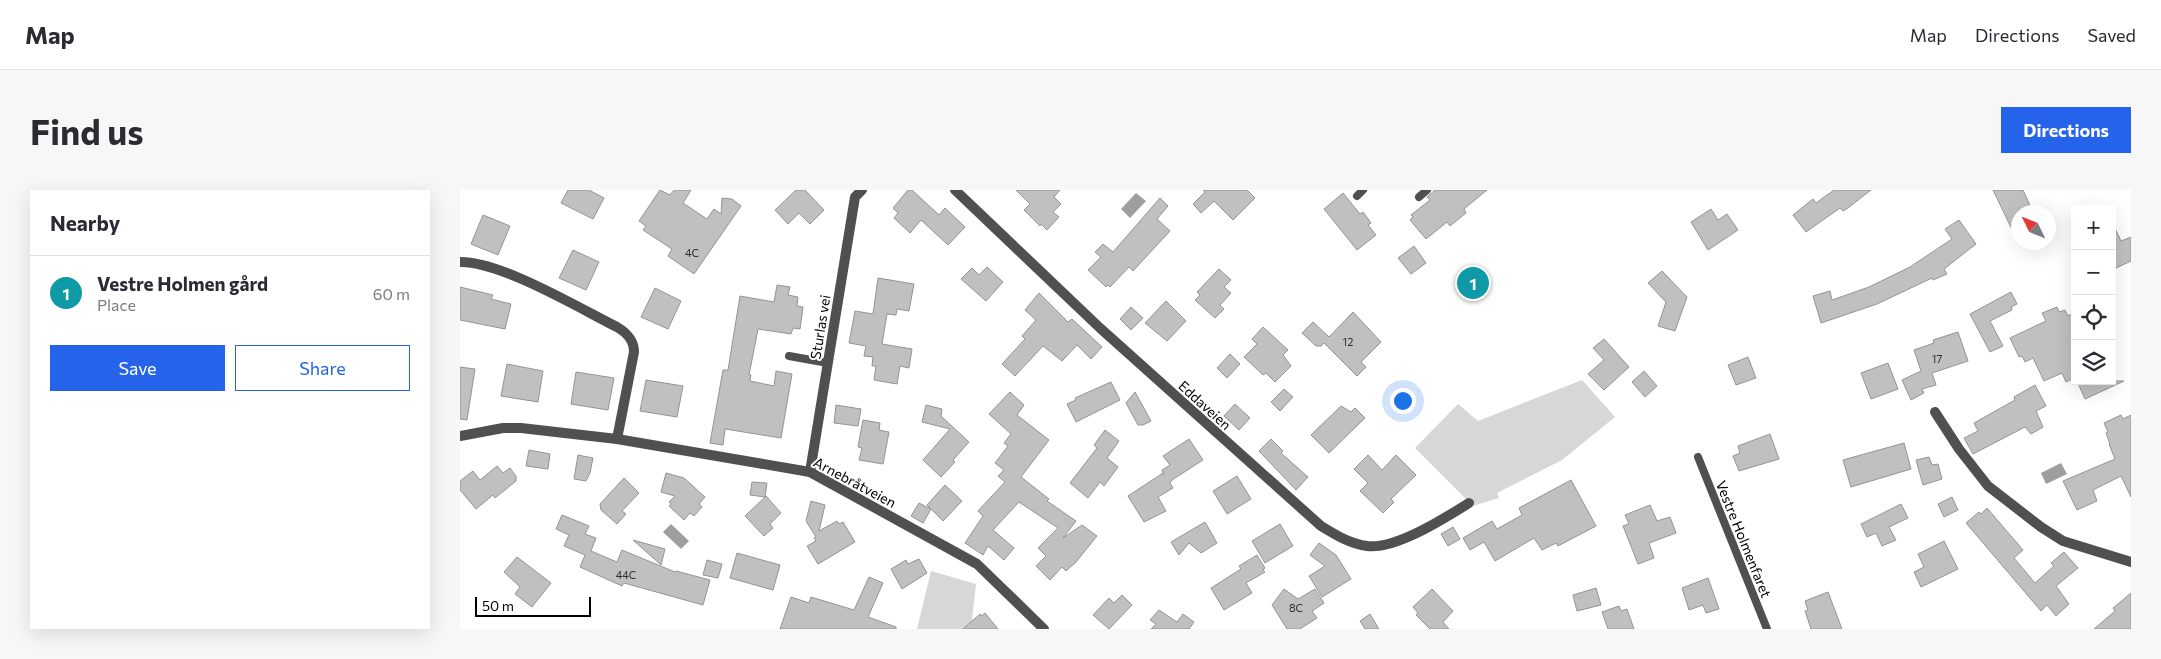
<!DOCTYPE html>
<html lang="en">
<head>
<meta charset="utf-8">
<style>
	body { margin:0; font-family:Commissioner,sans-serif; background:#f7f7f7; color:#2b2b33 }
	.controls { position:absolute; right:15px; top:15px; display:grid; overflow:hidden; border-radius:0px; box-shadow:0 5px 20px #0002 }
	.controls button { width:45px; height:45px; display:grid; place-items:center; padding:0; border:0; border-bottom:1px solid #e1e1e2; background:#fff; color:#2b2b33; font:25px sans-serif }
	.compass { position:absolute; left:1551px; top:15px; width:45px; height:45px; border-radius:50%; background:#fff; box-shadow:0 5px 20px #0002; rotate:313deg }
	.scale { position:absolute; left:15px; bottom:12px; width:116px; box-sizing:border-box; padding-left:5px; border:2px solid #000; border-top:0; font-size:14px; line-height:18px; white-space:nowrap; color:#000; -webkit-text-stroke:4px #fff; paint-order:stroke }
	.you { position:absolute; left:942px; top:210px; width:18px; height:18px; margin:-12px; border:4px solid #fff; border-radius:50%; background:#1a73e8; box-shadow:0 0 0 8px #1a73e833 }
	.badge { display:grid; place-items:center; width:32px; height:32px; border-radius:50%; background:#2563eb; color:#fff; font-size:16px; font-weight:700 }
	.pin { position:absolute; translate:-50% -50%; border:2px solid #fff; box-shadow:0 1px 5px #0006 }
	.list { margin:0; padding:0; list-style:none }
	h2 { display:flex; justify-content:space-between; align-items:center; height:65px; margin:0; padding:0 20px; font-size:21px }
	h2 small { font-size:16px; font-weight:400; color:#7c7c81 }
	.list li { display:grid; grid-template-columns:32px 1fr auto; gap:15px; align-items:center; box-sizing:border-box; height:75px; padding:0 20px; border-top:1px solid #e1e1e2 }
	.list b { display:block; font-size:19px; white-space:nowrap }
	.list p { margin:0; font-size:16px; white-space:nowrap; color:#7c7c81 }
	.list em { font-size:16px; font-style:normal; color:#7c7c81 }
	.actions { display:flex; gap:10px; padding:15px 20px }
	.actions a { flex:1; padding:11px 0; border:1px solid #2563eb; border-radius:0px; text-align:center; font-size:18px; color:#2563eb }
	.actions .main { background:#2563eb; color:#fff }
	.icon { flex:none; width:28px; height:28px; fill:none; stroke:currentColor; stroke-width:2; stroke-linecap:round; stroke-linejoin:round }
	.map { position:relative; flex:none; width:1671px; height:439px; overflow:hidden; border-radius:0px }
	header { display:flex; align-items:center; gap:30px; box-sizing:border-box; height:70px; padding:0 25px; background:#fff; border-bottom:1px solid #e1e1e2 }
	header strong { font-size:24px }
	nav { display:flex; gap:28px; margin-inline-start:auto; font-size:18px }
	.intro { display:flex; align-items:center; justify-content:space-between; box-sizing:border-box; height:120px; padding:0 30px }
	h1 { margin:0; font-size:35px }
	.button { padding:12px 22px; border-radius:0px; background:#2563eb; color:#fff; font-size:18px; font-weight:700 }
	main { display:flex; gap:30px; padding:0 30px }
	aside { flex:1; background:#fff; border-radius:0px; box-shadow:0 5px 20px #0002 }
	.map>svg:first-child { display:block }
</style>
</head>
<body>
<header>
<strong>Map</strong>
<nav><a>Map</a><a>Directions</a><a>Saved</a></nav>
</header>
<div class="intro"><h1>Find us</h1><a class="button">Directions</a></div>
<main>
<aside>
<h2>Nearby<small></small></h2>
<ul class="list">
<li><span class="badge" style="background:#0f9aa8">1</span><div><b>Vestre Holmen gård</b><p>Place</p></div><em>60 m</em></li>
</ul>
<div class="actions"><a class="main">Save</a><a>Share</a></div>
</aside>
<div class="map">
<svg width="1671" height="439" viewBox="0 0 1671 439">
	<rect width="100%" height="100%" fill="#fff"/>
	<g fill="#d7d7d7">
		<path d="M1122,190L1155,227L1102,270L1037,303L1039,308L1013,316L955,258L998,214L1018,231Z"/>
		<path d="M471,381L516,394L511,439H457Z"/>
	</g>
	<g fill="#9e9e9e">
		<path d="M676,3L686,11L670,28L661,19Z"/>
		<path d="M1601,273L1607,284L1586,294L1581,283Z"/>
		<path d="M211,334L229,351L221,359L203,342Z"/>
	</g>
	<g fill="#c0c0c0" stroke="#949494">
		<path d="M108,0H129L144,8L133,29L101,13Z"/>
		<path d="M200,0L210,5L214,0H231L223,13L247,29L254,19L261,24L262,8L272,9L281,16L234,84L208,66L212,59L183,40L186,36L179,31Z"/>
		<path d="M336,0H345L364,20L350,34L339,23L328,34L315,20Z"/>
		<path d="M448,0H452L479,25L485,18L505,37L488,55L461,30L450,43L434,28L438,23L433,18Z"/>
		<path d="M556,0H600L594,7L601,14L593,22L599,27L587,40L581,34L580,36L564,20L570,14Z"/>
		<path d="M743,0H787L795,8L773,30L754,11L741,23L733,14L745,2Z"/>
		<path d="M975,0H1027L1004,19L1006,23L990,36L987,32L966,49L950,30L953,27L951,25L970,10L967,7Z"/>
		<path d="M1374,0H1411L1388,18L1383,21L1380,18L1346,42L1333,25L1353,9L1356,13Z"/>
		<path d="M1533,0H1563L1573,22H1558V52Z"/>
		<path d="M883,3L900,24L903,22L911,33L908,35L916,45L897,60L864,19Z"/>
		<path d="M700,8L708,16L697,29L710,41L673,81L669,77L650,97L647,95L646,97L628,80L641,67L635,62L643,54L653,62Z"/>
		<path d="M1251,19L1258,30L1267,24L1278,40L1248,60L1231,32Z"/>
		<path d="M23,25L50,36L38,65L11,54Z"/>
		<path d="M1499,30L1516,54L1484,79L1487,84L1473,90L1472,88L1417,114L1361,133L1353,106L1370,101L1372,110L1409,97L1450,77L1492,49L1485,39Z"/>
		<path d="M1652,32L1661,51L1671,47V71L1652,80Z"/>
		<path d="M954,56L966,73L951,84L938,68Z"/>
		<path d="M113,60L139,72L126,100L99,88Z"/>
		<path d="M527,77L543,92L526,111L501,89L512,78L519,85Z"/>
		<path d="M759,79L771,90L764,97L771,103L760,115L764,119L755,128L735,110L740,105L737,102Z"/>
		<path d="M1202,81L1227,107L1215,141L1198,136L1206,112L1188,93Z"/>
		<path d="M418,88L454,94L449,121L437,119L436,125L427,124L422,154L452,159L449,178L440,176L437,194L414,190L416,176H412L413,167L404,166L406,156L389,153L395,121L413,124Z"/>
		<path d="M317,95L330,97L328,105L338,107L337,116L343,117L340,139L333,138L331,144L298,139L289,185H291L290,191L314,196L316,181L332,184L321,248L265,239L263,255L250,253L263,180H268L280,106L314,112Z"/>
		<path d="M0,97L33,105L31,109L51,114L45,139L0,130Z"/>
		<path d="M195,98L221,111L208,139L181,127Z"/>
		<path d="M1551,102L1557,114L1551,117L1552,120L1530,131L1543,156L1530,162L1510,124Z"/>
		<path d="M579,103L608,132L612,129L642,157L631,169L617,155L602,171L583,156L555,186L542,174L565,149L562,146L576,130L565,120Z"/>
		<path d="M706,111L726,131L707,151L685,133Z"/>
		<path d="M671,117L683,128L671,140L660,129Z"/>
		<path d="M1597,117L1599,122L1605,120L1608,126L1615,122V188L1606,192L1602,183L1584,191L1573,168L1565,172L1562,166L1559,167L1550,148L1586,131L1582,123Z"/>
		<path d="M893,122L921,152L901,172L906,177L897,186L864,153L861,156H856L842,143L853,132L869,147Z"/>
		<path d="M803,137L828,160L823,165L831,176L815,192L806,183L803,185L784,167L797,154L792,149Z"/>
		<path d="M1498,142L1508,171L1472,183L1476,195L1462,199L1464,203L1451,210L1442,190L1461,181L1454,160L1474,153L1473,150Z"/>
		<path d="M1144,149L1169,177L1144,200L1128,184L1144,170L1133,158Z"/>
		<path d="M770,164L780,174L767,188L757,178Z"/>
		<path d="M1288,167L1296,188L1276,195L1268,175Z"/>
		<path d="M1428,173L1438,199L1411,209L1401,183Z"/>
		<path d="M47,174L83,181L78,212L41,206Z"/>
		<path d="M0,177L15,179L7,230L0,229Z"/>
		<path d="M1184,181L1197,196L1185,207L1172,192Z"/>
		<path d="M116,182L154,188L148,220L111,214Z"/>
		<path d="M186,190L223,196L217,227L180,221Z"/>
		<path d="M1617,191H1664L1625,209Z"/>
		<path d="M651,192L660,210L616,232L607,214L616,210L615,208Z"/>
		<path d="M1575,195L1586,216L1576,221L1583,237L1571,244L1565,237L1513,264L1504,248L1518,241L1514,233L1555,210L1554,207Z"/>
		<path d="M824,199L833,207L820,221L811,212Z"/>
		<path d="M550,202L564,215L557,225L589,250L561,287L589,309L587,311L616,331L603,348L622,335L637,346L616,372L606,381L602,377L590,390L576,376L586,366L578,358L598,338L559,312L533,340L554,358L544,370L528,356L523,365L505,353L523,326L518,321L545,292L538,286L544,280L535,273L548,256L544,253L551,244L529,224Z"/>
		<path d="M675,202L691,231L683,235H678L666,213Z"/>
		<path d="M775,214L790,228L779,240L764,226Z"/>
		<path d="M376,215L401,219L398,236L374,233Z"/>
		<path d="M466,215L482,219L481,226L509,252L493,270L495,272L481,287L463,270L490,239L462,232Z"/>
		<path d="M881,216L891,222L895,218L905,228L869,263L851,245Z"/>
		<path d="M1661,225L1663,229L1671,225V307L1661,286L1633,300L1637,311L1617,320L1603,291L1655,269L1649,254H1650L1646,243L1648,242L1644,233Z"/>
		<path d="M403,230L420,233L419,240L429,242L423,274L399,270L402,258L398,257Z"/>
		<path d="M645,240L659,251L647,268L658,277L644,296L640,292L628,308L610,293L637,258L634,255Z"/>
		<path d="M1310,244L1319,269L1279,281L1273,266L1280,263L1278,256Z"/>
		<path d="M729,249L743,270L712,290L710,293L713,298L698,307L706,321L684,332L668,306L703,283L704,285L702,280L710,275L703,266Z"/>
		<path d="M811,249L823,261L821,263L848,287L836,300L799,261Z"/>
		<path d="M1444,253L1451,279L1391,297L1383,270Z"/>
		<path d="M69,260L90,264L88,279L66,276Z"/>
		<path d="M118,265L133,268L130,283L126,291L114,289Z"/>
		<path d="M908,265L922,280L936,265L956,285L931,309L934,312L923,323L900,301L908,293L894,279Z"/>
		<path d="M1469,267L1472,275L1478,274L1482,289L1463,295L1456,270Z"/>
		<path d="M37,276L43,283L50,278L56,286V291L35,308L33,305L16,319L0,300V291L13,281L20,290Z"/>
		<path d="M206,283L224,288L245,307L239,314L242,317L234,326L230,323L224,330L209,316L211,314L209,312L215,306L201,302Z"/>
		<path d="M777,286L791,309L767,324L753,301Z"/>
		<path d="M164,288L179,303L162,321L166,324L157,334L141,320L140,314Z"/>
		<path d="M1111,290L1136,336L1098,356L1096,353L1082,360L1074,348L1035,371L1024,352L1010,360L1003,348L1032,331L1037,339L1062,325L1059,318Z"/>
		<path d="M292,292L307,293L305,307L290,305Z"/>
		<path d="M485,295L502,311L483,331L467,315Z"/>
		<path d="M306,306L321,323L310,334L313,338L304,346L285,326Z"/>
		<path d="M1492,307L1498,320L1484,327L1478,314Z"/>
		<path d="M351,311L365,315L359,341L377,331L379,334L383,332L395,352L358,374L347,356L356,351L354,348L356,347L346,331Z"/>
		<path d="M459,313L471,319L463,333L451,326Z"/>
		<path d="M1441,314L1448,328L1429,337L1436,350L1422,356L1416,343L1407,347L1401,334Z"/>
		<path d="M1190,315L1197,331L1210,327L1216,343L1189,353L1194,368L1178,374L1163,336L1169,334L1165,325Z"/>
		<path d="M1527,318L1563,360L1554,368L1575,393L1594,376L1591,373L1604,362L1618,378L1596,396L1609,414L1596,426L1587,415L1581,421L1506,333L1519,322L1521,324Z"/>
		<path d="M102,325L129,336L125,344L136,348L131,361L157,372L162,360L215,382L216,381L250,390L243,415L164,393L162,396L120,377L125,365L104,356L109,345L96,339Z"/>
		<path d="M745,332L757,353L741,363L729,353L719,365L711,352Z"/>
		<path d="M820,334L833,356L805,373L792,351Z"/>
		<path d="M993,337L1000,349L988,356L981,344Z"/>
		<path d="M173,350L205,359L201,375Z"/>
		<path d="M1484,351L1498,379L1461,397L1454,382L1464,377L1458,364Z"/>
		<path d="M859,353L876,365L891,389L862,407L849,386L865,376L850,365Z"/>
		<path d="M277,363L320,375L313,400L270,388Z"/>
		<path d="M797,365L805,378L803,380L805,382L786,393L792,403L764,420L751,398L781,379L779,376Z"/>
		<path d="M57,367L91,393L72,417L55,404L60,397L44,382Z"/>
		<path d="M459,369L467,383L442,399L431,379L446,370L448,374Z"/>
		<path d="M247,370L262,374L258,388L243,385Z"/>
		<path d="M409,387L423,393L408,427L436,437V439H320L331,407L349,413L351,407L394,420Z"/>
		<path d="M1248,388L1259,419L1246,423L1243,415L1229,420L1222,398Z"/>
		<path d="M1136,398L1141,415L1117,421L1113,405Z"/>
		<path d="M824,399L838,409L855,399L864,413L852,421L857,428L840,439H827L812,415Z"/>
		<path d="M972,399L993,421L983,432L989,439H970L956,425L958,423L953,417Z"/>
		<path d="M1368,402L1382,439H1351L1345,421L1348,420L1345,411Z"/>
		<path d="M1671,403V439H1634L1655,421L1653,418Z"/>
		<path d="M662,405L672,415L649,439L633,425L649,408L654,413Z"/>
		<path d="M1159,416L1161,421L1167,419L1174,439H1148L1142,422Z"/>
		<path d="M699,420L717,432L723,424L734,432L729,439H691L696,434L690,430Z"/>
		<path d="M525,423L538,439H503L520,424L521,426Z"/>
		<path d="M910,424L919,439H905L900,431Z"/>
	</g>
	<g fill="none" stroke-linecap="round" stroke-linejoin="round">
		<g stroke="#505050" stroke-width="8">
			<path d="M897,6L903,0"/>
			<path d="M959,7L967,0"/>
			<path d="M329,166L368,173"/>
			<path d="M1238,267L1307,439"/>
		</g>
		<g stroke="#505050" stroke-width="10">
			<path d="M495,0L640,138L861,336C876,345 890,354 907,356C935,360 985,328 1009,313"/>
			<path d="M0,72C40,71 119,118 157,137C167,143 174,150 174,162L157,249"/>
			<path d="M1475,222L1499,259L1528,296L1581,337L1603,351L1671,372"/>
			<path d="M0,246L43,238H61L157,249L350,282L517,374L584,439"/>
			<path d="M350,282L395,7L402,0"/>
		</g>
	</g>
	<g text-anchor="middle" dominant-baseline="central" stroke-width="4" stroke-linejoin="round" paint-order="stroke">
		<g font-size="11" fill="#303030">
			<text x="232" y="62">4C</text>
			<text x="888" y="151">12</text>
			<text x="1477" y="168">17</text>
			<text x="166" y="384">44C</text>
			<text x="836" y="417">8C</text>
		</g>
		<g font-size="14" fill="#000" stroke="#fff">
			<text transform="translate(360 137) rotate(-81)">Sturlas vei</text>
			<text transform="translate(745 215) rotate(42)">Eddaveien</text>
			<text transform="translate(395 292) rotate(28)">Arnebråtveien</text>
			<text transform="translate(1284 349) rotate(68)">Vestre Holmenfaret</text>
		</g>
	</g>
</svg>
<div class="controls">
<button>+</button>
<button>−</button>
<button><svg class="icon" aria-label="locate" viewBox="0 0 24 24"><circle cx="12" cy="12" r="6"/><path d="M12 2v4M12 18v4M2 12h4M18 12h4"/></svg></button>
<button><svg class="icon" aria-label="layers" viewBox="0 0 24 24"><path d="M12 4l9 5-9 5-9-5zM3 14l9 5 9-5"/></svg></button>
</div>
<svg class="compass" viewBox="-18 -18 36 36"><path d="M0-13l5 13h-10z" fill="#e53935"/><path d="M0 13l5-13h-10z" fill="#7c7c81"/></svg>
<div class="scale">50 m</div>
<div class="you"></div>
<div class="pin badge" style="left:1013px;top:93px;background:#0f9aa8">1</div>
</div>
</main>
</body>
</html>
